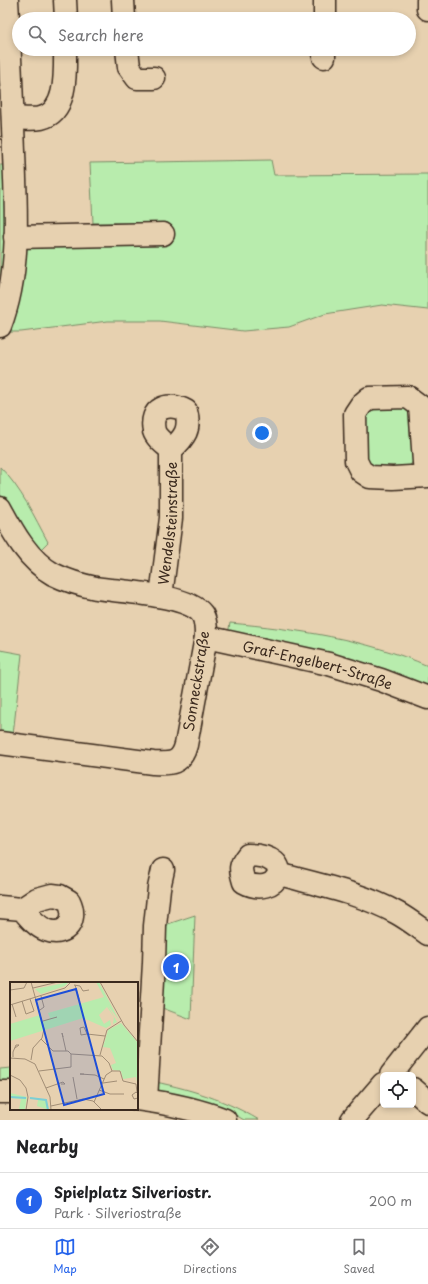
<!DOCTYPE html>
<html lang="en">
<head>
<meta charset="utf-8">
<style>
	body { margin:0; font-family:"Playpen Sans",sans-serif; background:#f6f6f6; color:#202124 }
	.controls { position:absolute; right:12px; bottom:12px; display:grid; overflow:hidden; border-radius:6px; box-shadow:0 2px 6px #0003 }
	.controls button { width:36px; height:36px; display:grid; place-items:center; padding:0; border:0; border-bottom:1px solid #e0e0e0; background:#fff; color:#202124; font:20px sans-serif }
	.you { position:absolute; left:262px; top:433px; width:14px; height:14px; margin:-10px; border:3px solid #fff; border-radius:50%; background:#1a73e8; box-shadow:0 0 0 6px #1a73e833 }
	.badge { display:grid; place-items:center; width:26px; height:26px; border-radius:50%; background:#2563eb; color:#fff; font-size:13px; font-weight:700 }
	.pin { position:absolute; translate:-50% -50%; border:2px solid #fff; box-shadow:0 1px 4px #0006 }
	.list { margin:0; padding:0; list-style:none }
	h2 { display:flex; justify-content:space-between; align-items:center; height:52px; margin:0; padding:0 16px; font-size:17px }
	h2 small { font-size:13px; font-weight:400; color:#757577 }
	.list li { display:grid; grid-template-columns:26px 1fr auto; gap:12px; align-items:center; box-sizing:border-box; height:56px; padding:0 16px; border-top:1px solid #e0e0e0 }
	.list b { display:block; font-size:15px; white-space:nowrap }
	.list p { margin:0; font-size:13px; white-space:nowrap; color:#757577 }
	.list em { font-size:13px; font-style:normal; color:#757577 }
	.icon { flex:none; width:22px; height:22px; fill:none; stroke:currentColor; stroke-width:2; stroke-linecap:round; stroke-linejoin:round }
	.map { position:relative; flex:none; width:428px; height:1120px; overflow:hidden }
	.search { position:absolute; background:#fff; box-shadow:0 2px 6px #0003; left:12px; right:12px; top:12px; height:44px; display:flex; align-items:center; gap:10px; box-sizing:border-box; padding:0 14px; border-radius:22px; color:#757577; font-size:15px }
	.sheet { height:108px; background:#fff }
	nav { display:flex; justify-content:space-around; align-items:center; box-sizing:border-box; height:56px; border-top:1px solid #e0e0e0; background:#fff; font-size:11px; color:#757577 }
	nav a { display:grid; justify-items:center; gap:2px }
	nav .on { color:#2563eb }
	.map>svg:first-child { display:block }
</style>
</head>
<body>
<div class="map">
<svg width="428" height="1120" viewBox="0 0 428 1120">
	<rect width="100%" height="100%" fill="#e7d1b0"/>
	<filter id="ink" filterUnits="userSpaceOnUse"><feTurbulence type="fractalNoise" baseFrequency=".025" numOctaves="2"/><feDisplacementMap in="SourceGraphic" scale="8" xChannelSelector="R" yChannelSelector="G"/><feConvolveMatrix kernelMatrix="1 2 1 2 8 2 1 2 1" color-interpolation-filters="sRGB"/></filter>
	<g filter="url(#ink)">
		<g fill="#b8ecad" stroke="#7a8b66">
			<path d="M271,160L274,175L428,174V310L382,305L325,314L289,327L243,331L160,321H108L21,332H0V165H5L6,243H151L150,223H93L90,163Z"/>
			<path d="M404,407L414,413L415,459L406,470H373L365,462L364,417L373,408Z"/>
			<path d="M0,467C21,488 34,516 48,542L38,552L31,543L0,494Z"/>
			<path d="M230,623C296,629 366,639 428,666V692L228,634Z"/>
			<path d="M0,650L22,654L13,735L0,734Z"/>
			<path d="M195,915L191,1019L157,1006L165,925Z"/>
			<path d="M11,1068V1085H0V1069Z"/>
			<path d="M137,1078C181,1087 219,1096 259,1120H244L234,1114L137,1092Z"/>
		</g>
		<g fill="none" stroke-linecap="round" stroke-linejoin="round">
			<g stroke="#3b2a1e" stroke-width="25">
				<g id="minor">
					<path d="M65,0L66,19"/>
					<path d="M123,0L124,19"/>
					<path d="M428,0V9"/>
					<path d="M325,19V0"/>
					<path d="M127,49L129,67L137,78H154"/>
					<path d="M324,57V49"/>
					<path d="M13,118C21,118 32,120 41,118C68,112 65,70 65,49"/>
					<path d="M15,237L163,234"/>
					<path d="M0,326C21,271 16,210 14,152C12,101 10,51 7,0"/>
					<path d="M425,476L420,406L408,397L369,398L361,405L355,414L356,461L361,471L370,477L393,478L428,476"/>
					<path d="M0,508C13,532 28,560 53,574C67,581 81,585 96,588C120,592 187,594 202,614C206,620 206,630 206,637L186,745C181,764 171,764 153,763L0,743"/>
					<path id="s1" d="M161,596L171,518V450C185,437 191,429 186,411C168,401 149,408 154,431C156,438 166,445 171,450"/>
					<path id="s2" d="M206,637L329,664L381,680L428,698"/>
					<path d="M248,855C301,856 276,900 244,882C240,869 239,866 248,855Z"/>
					<path d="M279,874C319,885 361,893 397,913C408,919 418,927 428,934"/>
					<path d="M0,907L22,909L37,899L52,895L60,896L69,901C78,919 67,938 46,930C36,926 29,917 22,909"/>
					<path d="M391,1075L428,1028"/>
					<path d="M413,1089L428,1102"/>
					<path d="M0,1092H11"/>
					<path d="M137,1099C167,1103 197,1109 225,1120"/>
					<path d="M146,1100L154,963L155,926L159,888L163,870"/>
					<path d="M352,1120L383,1084"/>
				</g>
			</g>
			<use href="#minor" stroke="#e7d1b0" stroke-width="22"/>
		</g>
	</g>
	<g text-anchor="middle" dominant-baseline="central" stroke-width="3.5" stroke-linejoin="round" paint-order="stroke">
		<g font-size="14" fill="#3b2a1e" stroke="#e7d1b0">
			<text stroke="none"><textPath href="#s1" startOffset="73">Wendelsteinstraße</textPath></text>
			<text stroke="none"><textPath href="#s2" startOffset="115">Graf-Engelbert-Straße</textPath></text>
			<text transform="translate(196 681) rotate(-81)">Sonneckstraße</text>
		</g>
	</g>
	<g transform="translate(10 982)">
		<rect width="128" height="128" fill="#e7d1b0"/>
		<path d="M59,0L55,4L31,12L25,7ZM86,0H89L109,38L98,24L107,40L103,42L104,35L97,25L89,33L94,42L100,38L101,43L96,46L73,36L0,59V42L30,33L32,40L40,36L38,31L94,15ZM111,41L128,61V105L126,95L113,97L111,89L103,88L101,83L106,81L100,66L93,65L98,48ZM0,111L17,115L15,127H9L11,117L0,116ZM19,115L37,118L39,128L27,124L28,118Z" fill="#b8ecad"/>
		<path fill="none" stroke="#7dced4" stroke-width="2" d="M0,115L16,116M20,116L36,118L38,128"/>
		<path fill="none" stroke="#a28e76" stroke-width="1" d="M90,0L114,43L128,60M64,3L70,4L73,9L79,8M65,3L69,17M23,6L48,0M0,8L14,6L17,0M12,19L16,32L24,29L20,17M2,22L6,35M0,23L55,6L61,0M30,28L34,25L31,14M33,39L47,35M77,52L71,53L70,46L74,45L77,52L95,54M53,55L52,51L56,69M31,57L43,69H58L61,72M61,72L92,74L99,81L102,89M90,73L97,48L111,39M3,75V70L6,63H9L5,66M0,76L15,77L25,82L40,115L41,128M21,78L23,66L32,56L34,47L21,0M29,89L61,85V72M74,92H70L85,93L94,97M0,93L10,98L16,106L18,115L16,128M63,95L67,117M93,101L107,99M36,106L53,100L55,102H51M89,108L100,112H114M128,112L126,110L122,113L124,117L128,116M84,120L96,93L102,89H110L113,99L126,102L127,110M41,124L73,117L83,119L92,128"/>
		<path fill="#1d4ed8" fill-opacity="0.15" stroke="#1d4ed8" stroke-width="2" d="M66,7L94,112L54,123L26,18Z"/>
		<rect width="128" height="128" fill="none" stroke="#3b2a1e" stroke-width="2"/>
	</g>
</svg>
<div class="controls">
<button><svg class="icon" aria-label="locate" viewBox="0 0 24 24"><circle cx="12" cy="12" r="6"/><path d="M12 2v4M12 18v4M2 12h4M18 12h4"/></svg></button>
</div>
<div class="you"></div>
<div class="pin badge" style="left:176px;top:967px">1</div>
<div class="search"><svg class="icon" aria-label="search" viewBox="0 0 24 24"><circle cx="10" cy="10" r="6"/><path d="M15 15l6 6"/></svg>Search here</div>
</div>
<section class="sheet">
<h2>Nearby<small></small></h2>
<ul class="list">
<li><span class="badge">1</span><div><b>Spielplatz Silveriostr.</b><p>Park · Silveriostraße</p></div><em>200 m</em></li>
</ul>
</section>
<nav>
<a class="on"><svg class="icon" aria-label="map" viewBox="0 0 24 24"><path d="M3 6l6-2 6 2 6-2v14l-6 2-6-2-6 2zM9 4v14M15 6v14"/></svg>Map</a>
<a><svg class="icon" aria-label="directions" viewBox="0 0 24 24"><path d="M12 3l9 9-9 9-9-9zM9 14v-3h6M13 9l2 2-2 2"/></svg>Directions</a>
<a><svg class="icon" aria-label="saved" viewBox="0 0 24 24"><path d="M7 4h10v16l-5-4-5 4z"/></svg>Saved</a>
</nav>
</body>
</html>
